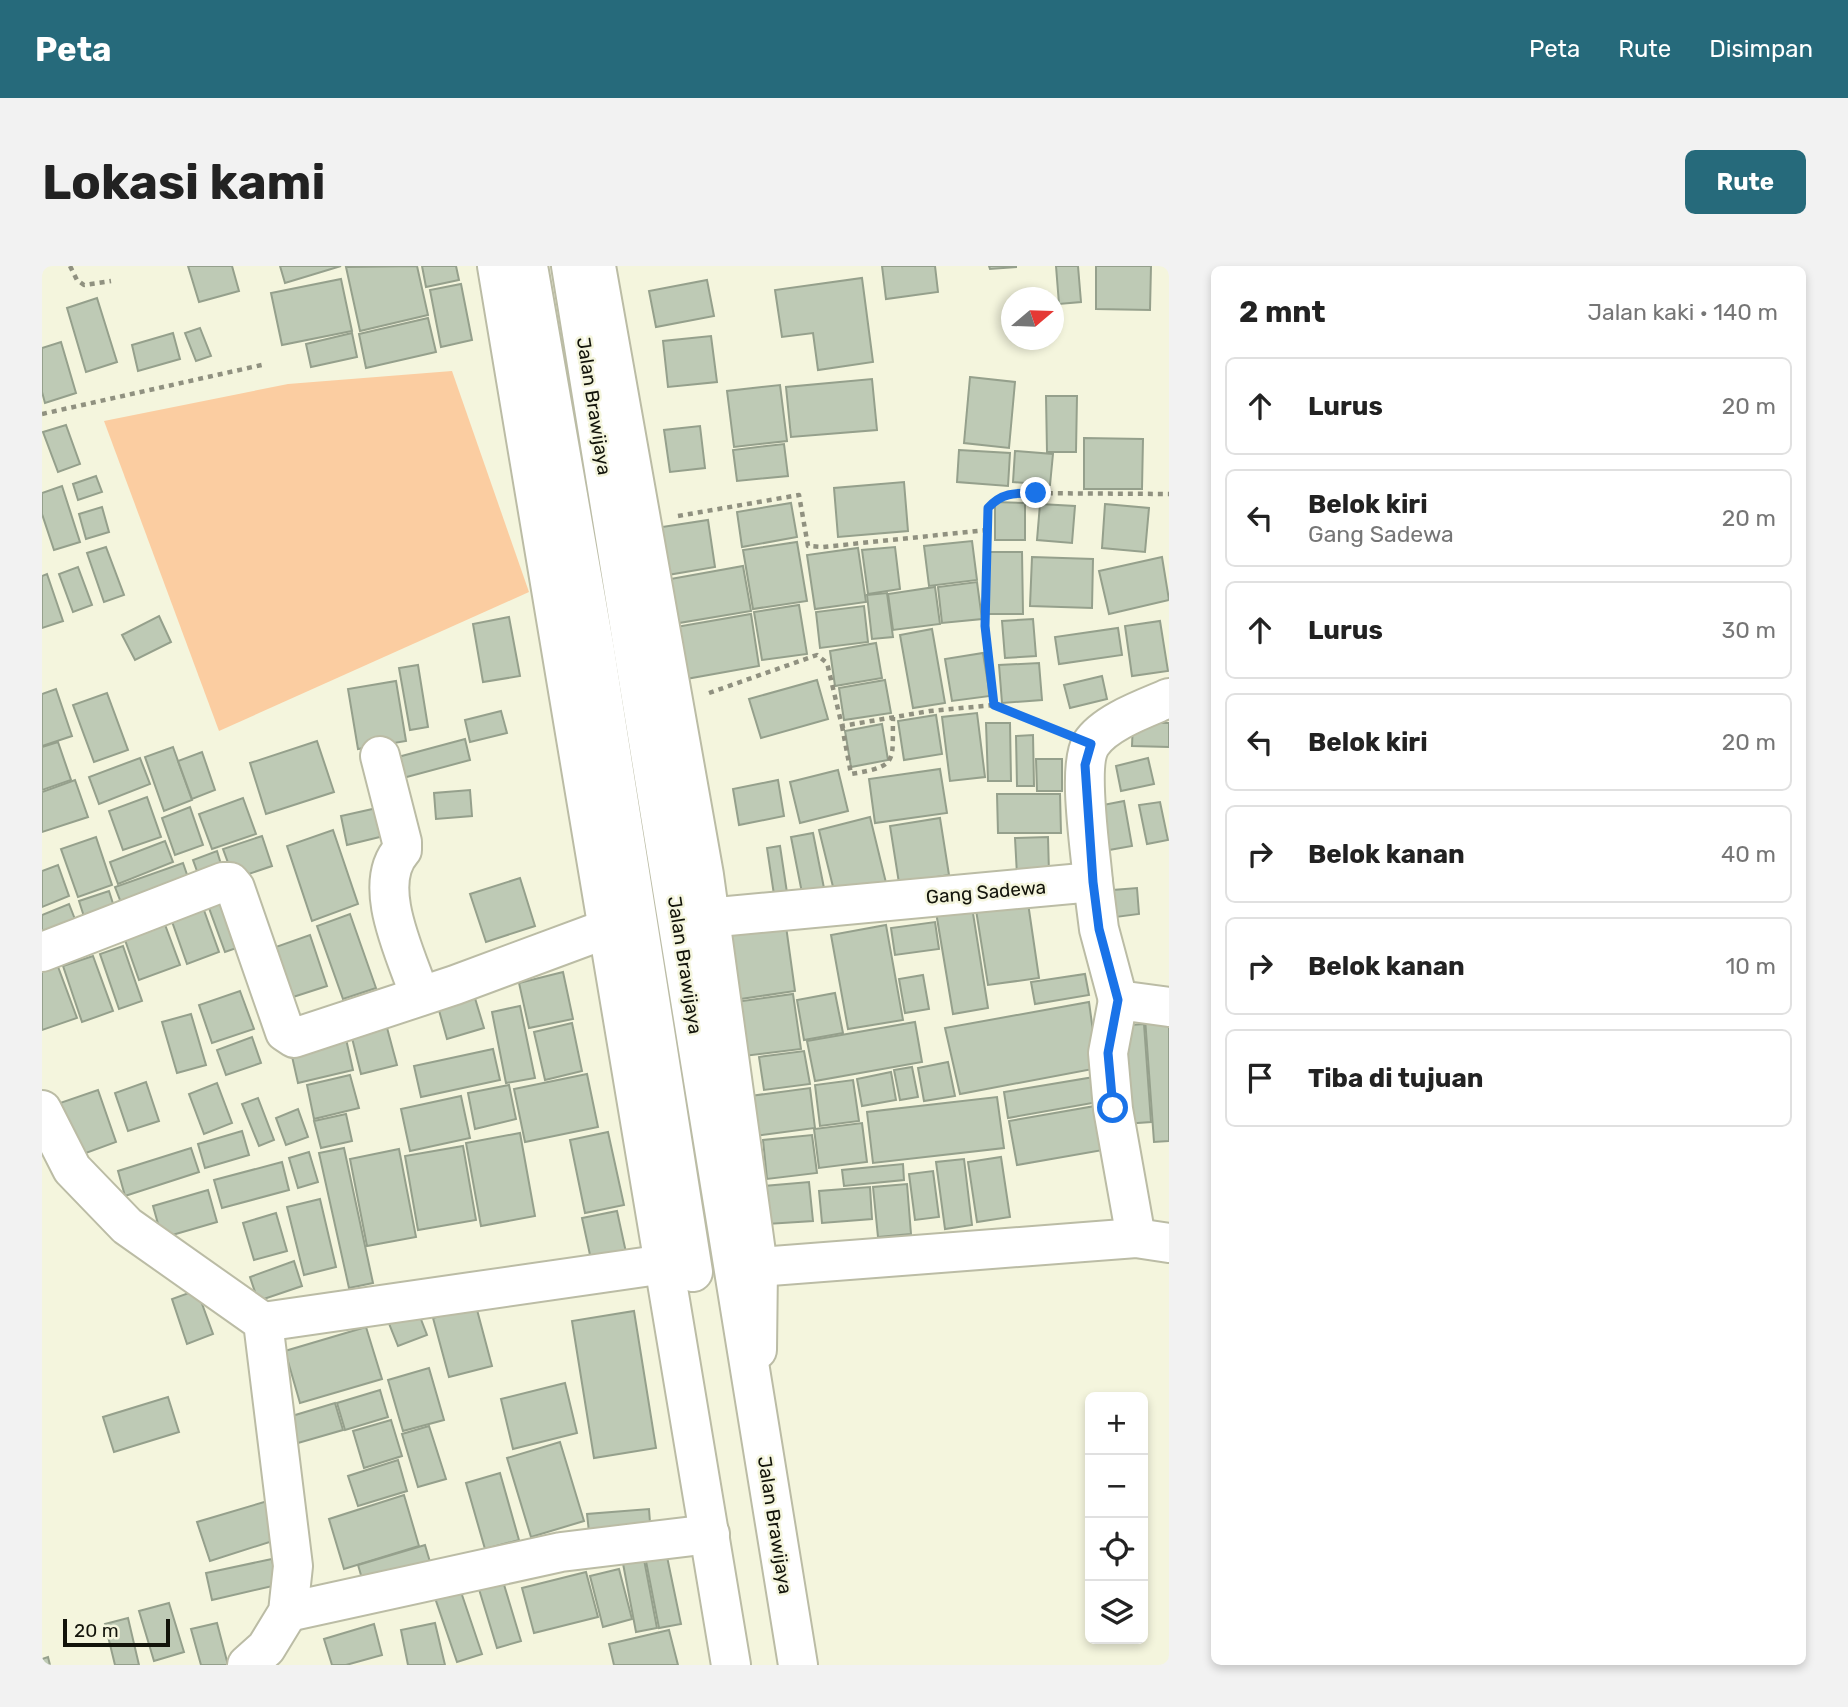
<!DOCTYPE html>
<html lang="id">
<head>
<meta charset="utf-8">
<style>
	body { margin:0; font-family:Rubik,sans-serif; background:#f2f2f2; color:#222 }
	.controls { position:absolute; right:21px; bottom:21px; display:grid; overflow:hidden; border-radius:10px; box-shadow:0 4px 10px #0003 }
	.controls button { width:63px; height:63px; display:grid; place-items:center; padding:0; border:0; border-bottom:2px solid #e0e0e0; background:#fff; color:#222; font:35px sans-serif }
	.compass { position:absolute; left:959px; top:21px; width:63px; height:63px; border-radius:50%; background:#fff; box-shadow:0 4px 10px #0003; rotate:71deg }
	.scale { position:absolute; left:21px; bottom:18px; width:107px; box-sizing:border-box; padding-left:7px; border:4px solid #13140b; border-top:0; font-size:19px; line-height:24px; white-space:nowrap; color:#13140b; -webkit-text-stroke:5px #f4f5dd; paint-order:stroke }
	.stop { position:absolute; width:21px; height:21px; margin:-16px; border:5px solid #1a73e8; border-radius:50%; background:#fff }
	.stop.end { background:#1a73e8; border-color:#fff; box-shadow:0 2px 7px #0008 }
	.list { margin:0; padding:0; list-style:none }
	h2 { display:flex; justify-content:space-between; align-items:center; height:91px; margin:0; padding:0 28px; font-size:30px }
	h2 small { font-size:23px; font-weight:400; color:#767676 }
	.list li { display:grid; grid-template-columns:46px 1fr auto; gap:21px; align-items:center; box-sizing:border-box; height:98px; margin:0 14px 14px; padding:0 14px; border:2px solid #e0e0e0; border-radius:10px }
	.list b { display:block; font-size:26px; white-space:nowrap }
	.list p { margin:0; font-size:23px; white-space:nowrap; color:#767676 }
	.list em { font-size:23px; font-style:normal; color:#767676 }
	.icon { flex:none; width:38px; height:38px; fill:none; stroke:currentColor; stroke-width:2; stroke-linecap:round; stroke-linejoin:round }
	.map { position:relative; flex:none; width:1127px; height:1399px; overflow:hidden; border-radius:10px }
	header { display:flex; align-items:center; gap:42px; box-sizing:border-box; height:98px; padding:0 35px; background:#266a7b; color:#fff }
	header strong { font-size:33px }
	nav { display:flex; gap:38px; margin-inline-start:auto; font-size:24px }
	.intro { display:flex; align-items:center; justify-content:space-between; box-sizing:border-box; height:168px; padding:0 42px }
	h1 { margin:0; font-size:49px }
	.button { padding:18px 32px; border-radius:10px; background:#266a7b; color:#fff; font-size:24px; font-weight:700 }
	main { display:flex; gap:42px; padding:0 42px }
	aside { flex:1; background:#fff; border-radius:10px; box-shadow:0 4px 10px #0003 }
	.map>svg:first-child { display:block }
</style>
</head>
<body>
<header>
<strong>Peta</strong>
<nav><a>Peta</a><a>Rute</a><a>Disimpan</a></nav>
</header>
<div class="intro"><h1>Lokasi kami</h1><a class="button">Rute</a></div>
<main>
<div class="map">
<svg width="1127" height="1399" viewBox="0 0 1127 1399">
	<rect width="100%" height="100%" fill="#f4f5dd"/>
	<path fill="#fbcda1" d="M410,105L487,326L177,465L62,155L246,118Z"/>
	<g fill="#becab5" stroke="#95a08c" stroke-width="2">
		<path d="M146,0H190L197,25L157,36Z"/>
		<path d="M238,0H299L243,17Z"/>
		<path d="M375,0L386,49L318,65L304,1Z"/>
		<path d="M380,0H414L417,14L384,21Z"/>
		<path d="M840,0H893L896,26L844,33Z"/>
		<path d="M947,0H974V1L948,3Z"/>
		<path d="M1014,0H1036L1039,36L1017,38Z"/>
		<path d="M1054,0H1109L1108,44L1054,43Z"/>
		<path d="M820,12L831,96L776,104L771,67L740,71L733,24Z"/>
		<path d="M299,13L310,65L240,79L229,27Z"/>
		<path d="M665,14L672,50L614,61L607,25Z"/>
		<path d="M419,18L430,74L399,81L388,24Z"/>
		<path d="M55,32L75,96L44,106L25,42Z"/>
		<path d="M386,52L394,86L324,102L317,68Z"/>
		<path d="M158,62L169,90L154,95L143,67Z"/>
		<path d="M131,67L138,93L96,105L90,79Z"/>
		<path d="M310,67L315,91L269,101L264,78Z"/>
		<path d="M669,70L675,116L626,121L621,75Z"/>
		<path d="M19,76L34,127L3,137L0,126V82Z"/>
		<path d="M928,111L973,116L967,182L922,177Z"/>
		<path d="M830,113L835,164L749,171L744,121Z"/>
		<path d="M738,119L745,175L692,181L685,125Z"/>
		<path d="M1004,130H1035L1034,186H1005Z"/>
		<path d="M24,159L38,198L16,206L1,166Z"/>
		<path d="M658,160L663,202L628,206L622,164Z"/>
		<path d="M1042,172L1101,173L1100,223H1042Z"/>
		<path d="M742,178L746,210L695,215L691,184Z"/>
		<path d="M917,184L968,187L966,220L915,216Z"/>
		<path d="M973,185L1011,188L1008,219L971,216Z"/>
		<path d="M54,210L60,226L36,234L31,218Z"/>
		<path d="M862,216L866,265L796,271L792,222Z"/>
		<path d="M20,220L38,276L12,284L0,248V227Z"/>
		<path d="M953,236L983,237V274H953Z"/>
		<path d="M749,237L755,271L700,281L695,246Z"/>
		<path d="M998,238L1033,240L1030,277L995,274Z"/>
		<path d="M1063,238L1107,242L1103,286L1060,282Z"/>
		<path d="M60,241L67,266L44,273L37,248Z"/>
		<path d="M666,254L673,301L614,311L607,263Z"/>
		<path d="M930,275L935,314L887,320L882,280Z"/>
		<path d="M755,276L765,335L711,343L701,284Z"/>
		<path d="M64,281L82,329L62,336L45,287Z"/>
		<path d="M853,281L858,323L826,328L820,284Z"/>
		<path d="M816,282L824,336L773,343L765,289Z"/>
		<path d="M945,286H980L981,348H946Z"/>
		<path d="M990,291L1051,293L1050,342L988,340Z"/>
		<path d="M1120,291L1127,334L1067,348L1057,305Z"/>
		<path d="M701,300L709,345L631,358L623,314Z"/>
		<path d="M36,301L50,339L31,346L17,308Z"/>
		<path d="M5,308L21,355L0,362V310Z"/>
		<path d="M935,316L940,353L900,357L896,321Z"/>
		<path d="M893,321L898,358L851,364L846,328Z"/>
		<path d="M845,327L851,371L830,373L825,329Z"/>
		<path d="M757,339L765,388L720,394L712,346Z"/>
		<path d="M822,340L826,376L778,382L774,346Z"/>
		<path d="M709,348L717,400L644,413L634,361Z"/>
		<path d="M117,350L129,376L93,394L80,369Z"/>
		<path d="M467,351L478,410L441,416L431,358Z"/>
		<path d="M991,353L994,390L963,392L960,355Z"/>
		<path d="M1118,355L1126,405L1090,410L1083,360Z"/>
		<path d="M1076,362L1080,389L1017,398L1013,371Z"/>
		<path d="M890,363L903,437L871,442L858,369Z"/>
		<path d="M834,377L840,412L793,420L788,385Z"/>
		<path d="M941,387L948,430L910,435L903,393Z"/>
		<path d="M997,397L1000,434L960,437L957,399Z"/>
		<path d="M376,399L386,461L368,464L357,402Z"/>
		<path d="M1060,410L1065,433L1028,442L1022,419Z"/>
		<path d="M775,414L786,453L719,472L707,433Z"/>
		<path d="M843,414L849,447L802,454L797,422Z"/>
		<path d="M354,415L364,475L316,483L306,423Z"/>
		<path d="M14,423L30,470L0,480V428Z"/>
		<path d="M65,427L86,484L52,496L31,439Z"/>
		<path d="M459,445L465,467L428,476L423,454Z"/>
		<path d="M935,447L943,511L908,515L900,451Z"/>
		<path d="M894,449L900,488L862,494L856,455Z"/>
		<path d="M1091,456L1127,457V481L1090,480Z"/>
		<path d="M944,457H968L969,515H946Z"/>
		<path d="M840,458L846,494L809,501L803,465Z"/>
		<path d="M991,469L992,520H975L974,470Z"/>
		<path d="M423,473L428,494L361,512L356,491Z"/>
		<path d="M275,475L292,526L224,548L208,497Z"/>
		<path d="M16,476L29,514L0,524V481Z"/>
		<path d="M131,481L150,534L122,545L103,491Z"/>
		<path d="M160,486L173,524L150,533L136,495Z"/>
		<path d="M98,492L108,518L57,538L47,511Z"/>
		<path d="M1106,492L1112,518L1079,525L1074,500Z"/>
		<path d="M994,493H1020V525H995Z"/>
		<path d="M898,503L905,547L833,557L827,513Z"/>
		<path d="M796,504L806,545L758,557L748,516Z"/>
		<path d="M33,514L46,551L0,566V526Z"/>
		<path d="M736,514L742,550L697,559L691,523Z"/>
		<path d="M428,524L430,550L394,553L392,527Z"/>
		<path d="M955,528H1018L1019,567H956Z"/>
		<path d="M105,531L119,571L81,584L67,545Z"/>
		<path d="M201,532L214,568L170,583L157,548Z"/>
		<path d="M1082,535L1090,580L1067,584L1061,539Z"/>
		<path d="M1118,536L1126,574L1105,578L1097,539Z"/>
		<path d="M148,541L161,579L133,589L120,552Z"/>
		<path d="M335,542L342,570L305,579L299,550Z"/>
		<path d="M828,551L846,625L795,637L777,564Z"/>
		<path d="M898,552L907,609L857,617L848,560Z"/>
		<path d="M291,564L316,638L270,655L245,580Z"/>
		<path d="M771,567L784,632L762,637L749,571Z"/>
		<path d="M220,570L230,600L192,613L181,583Z"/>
		<path d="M54,571L70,619L36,631L19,583Z"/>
		<path d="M1006,571L1007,607L975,609L973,572Z"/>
		<path d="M123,575L131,596L76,618L68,596Z"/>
		<path d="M738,580L747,640L734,642L725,582Z"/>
		<path d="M175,585L182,608L159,616L151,594Z"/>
		<path d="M141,597L150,623L83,647L73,621Z"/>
		<path d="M16,599L27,630L0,641V605Z"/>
		<path d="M478,612L493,660L444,676L428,628Z"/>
		<path d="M190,622L209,677L183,686L163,631Z"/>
		<path d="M1095,622L1097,648L1074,651L1071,624Z"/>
		<path d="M67,625L75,650L45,660L37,635Z"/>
		<path d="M159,636L177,686L145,698L127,647Z"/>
		<path d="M986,637L997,712L946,719L934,644Z"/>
		<path d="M27,638L36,661L0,675V649Z"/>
		<path d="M930,641L946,742L911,748L894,646Z"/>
		<path d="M308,648L334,722L301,733L275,660Z"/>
		<path d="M743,653L753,725L692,734L682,662Z"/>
		<path d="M122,656L138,699L97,714L82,671Z"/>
		<path d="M893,656L897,683L853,689L849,662Z"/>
		<path d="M844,659L861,754L806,763L789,669Z"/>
		<path d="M268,669L285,720L245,733L228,683Z"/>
		<path d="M81,680L100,735L77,743L58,688Z"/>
		<path d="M51,690L71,745L40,756L21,700Z"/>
		<path d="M15,698L35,752L0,764V704Z"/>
		<path d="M521,706L531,753L487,762L477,717Z"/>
		<path d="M1043,708L1047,729L993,738L989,716Z"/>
		<path d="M881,709L887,743L863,747L857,713Z"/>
		<path d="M429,719L442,762L405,773L393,730Z"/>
		<path d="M198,725L212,763L170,777L157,739Z"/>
		<path d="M793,727L801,767L762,774L755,734Z"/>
		<path d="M751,728L759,783L694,791L686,737Z"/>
		<path d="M1047,736L1056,802L918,828L903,762Z"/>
		<path d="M478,740L493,812L464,817L450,746Z"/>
		<path d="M149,748L164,799L135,807L120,756Z"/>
		<path d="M1127,750V875L1112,876L1103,752Z"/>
		<path d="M873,756L880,796L773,815L765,775Z"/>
		<path d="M530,757L540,805L503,814L492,766Z"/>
		<path d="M344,758L355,799L319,808L309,768Z"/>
		<path d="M1102,758L1109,856L1082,858L1075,760Z"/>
		<path d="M210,771L219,797L184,809L175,784Z"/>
		<path d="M304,773L311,804L256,817L249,786Z"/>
		<path d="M451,783L458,814L379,831L372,800Z"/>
		<path d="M762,785L768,818L722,824L717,791Z"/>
		<path d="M906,796L913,830L882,835L876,802Z"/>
		<path d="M870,801L876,831L858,834L852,804Z"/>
		<path d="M849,806L854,834L820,840L815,813Z"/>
		<path d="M545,808L556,861L483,876L472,823Z"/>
		<path d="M308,809L317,842L272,853L265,819Z"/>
		<path d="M1052,811L1056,836L966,852L962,826Z"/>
		<path d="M811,814L817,855L778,860L773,819Z"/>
		<path d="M104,816L117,855L86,865L73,827Z"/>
		<path d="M175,817L190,857L162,868L147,828Z"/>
		<path d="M467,819L474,853L433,863L426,827Z"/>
		<path d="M768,822L773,862L713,870L708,830Z"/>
		<path d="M56,824L74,876L33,891L15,838Z"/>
		<path d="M419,830L428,872L368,885L359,843Z"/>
		<path d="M955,831L962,882L831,897L825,846Z"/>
		<path d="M216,832L232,874L217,880L200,838Z"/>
		<path d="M1053,840L1061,884L975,899L967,855Z"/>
		<path d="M256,843L266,871L244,879L234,852Z"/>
		<path d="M304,848L310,875L279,882L272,855Z"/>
		<path d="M820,857L825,896L777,902L772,863Z"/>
		<path d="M200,865L207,889L163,902L156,878Z"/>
		<path d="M566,866L582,939L543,947L528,874Z"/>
		<path d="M478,867L493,950L439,960L424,877Z"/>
		<path d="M770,869L775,907L725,913L721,874Z"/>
		<path d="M421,880L434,954L376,964L363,890Z"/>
		<path d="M149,882L157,906L83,930L76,905Z"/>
		<path d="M302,882L331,1017L307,1022L277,887Z"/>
		<path d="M357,883L374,971L325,980L308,893Z"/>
		<path d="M267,886L276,916L256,922L247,892Z"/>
		<path d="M959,891L968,951L935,956L926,896Z"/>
		<path d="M922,893L930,959L903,963L894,896Z"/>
		<path d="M240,896L247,924L180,942L172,914Z"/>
		<path d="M861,898L862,914L802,920L800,904Z"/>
		<path d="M891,905L897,951L873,954L867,908Z"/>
		<path d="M767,916L771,955L725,958L722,920Z"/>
		<path d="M865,918L869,968L836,971L831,921Z"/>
		<path d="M828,921L830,953L780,957L777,925Z"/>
		<path d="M166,924L175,956L120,972L111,940Z"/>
		<path d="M278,933L294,1001L262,1009L245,941Z"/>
		<path d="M575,945L585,991L550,998L540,952Z"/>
		<path d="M234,947L245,985L212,994L201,957Z"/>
		<path d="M252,995L260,1020L216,1035L208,1011Z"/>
		<path d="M155,1024L171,1068L145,1078L130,1033Z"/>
		<path d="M434,1040L450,1100L407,1111L391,1052Z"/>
		<path d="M375,1043L385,1069L356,1080L346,1055Z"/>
		<path d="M592,1045L614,1182L552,1192L530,1055Z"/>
		<path d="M324,1061L340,1113L258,1137L243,1085Z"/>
		<path d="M387,1102L402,1154L361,1165L346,1114Z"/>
		<path d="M523,1117L535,1167L471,1183L459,1133Z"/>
		<path d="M338,1124L346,1151L303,1164L295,1137Z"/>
		<path d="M126,1131L137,1166L72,1186L61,1151Z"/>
		<path d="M293,1137L301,1164L249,1179L240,1153Z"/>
		<path d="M349,1154L360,1190L322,1202L311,1165Z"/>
		<path d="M387,1160L404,1213L376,1221L360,1168Z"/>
		<path d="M518,1176L542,1255L489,1271L465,1192Z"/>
		<path d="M356,1194L365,1225L316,1240L306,1210Z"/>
		<path d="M458,1207L477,1274L443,1283L424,1217Z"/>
		<path d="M362,1229L377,1280L302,1303L287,1253Z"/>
		<path d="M229,1234L240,1272L168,1295L155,1256Z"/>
		<path d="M607,1243L609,1270L548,1275L545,1248Z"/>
		<path d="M383,1279L391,1306L324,1326L316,1299Z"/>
		<path d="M623,1281L639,1358L617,1362L602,1285Z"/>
		<path d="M600,1283L615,1362L594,1366L579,1287Z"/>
		<path d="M230,1293L235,1319L170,1334L164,1307Z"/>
		<path d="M577,1303L590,1353L561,1361L548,1310Z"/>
		<path d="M544,1306L556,1351L492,1367L480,1322Z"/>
		<path d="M460,1312L479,1375L455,1382L436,1320Z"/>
		<path d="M417,1320L440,1388L415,1396L392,1329Z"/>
		<path d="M127,1337L142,1386L112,1395L97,1345Z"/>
		<path d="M86,1352L97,1399H73L63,1358Z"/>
		<path d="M175,1357L186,1399H159L149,1363Z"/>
		<path d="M393,1357L403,1399H366L359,1364Z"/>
		<path d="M332,1358L340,1389L304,1399H290L282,1373Z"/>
		<path d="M627,1364L636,1399H572L567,1378Z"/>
		<path d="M6,1391L8,1399H0V1393Z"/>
	</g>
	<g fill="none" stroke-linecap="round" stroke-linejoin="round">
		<g stroke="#bbbca5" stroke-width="42">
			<g id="minor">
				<path d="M554,0L662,609L716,1001L715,1084"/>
				<path d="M338,490L360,576V584C328,619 365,691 378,730"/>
				<path d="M1051,616C1049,588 1035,500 1049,478C1063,456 1104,442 1127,432"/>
				<path d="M665,652L1051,616L1057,663L1076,734L1127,741"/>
				<path d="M0,686L181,616H188L193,622L243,766L252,772L413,719L564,663"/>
				<path d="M1076,734L1066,787L1071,843L1094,972"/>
				<path d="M0,844L30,903L85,960L221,1056L251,1300L246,1346L224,1382L205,1399"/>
				<path d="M716,1001L1094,972L1127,977"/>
				<path d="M221,1056L623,998"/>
				<path d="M246,1346L519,1286L668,1268"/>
			</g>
		</g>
		<g stroke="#bbbca5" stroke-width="42">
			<g id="highway">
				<path d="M455,0L689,1399"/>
				<path d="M486,0L553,384L651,1006"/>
				<path d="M529,0L756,1399"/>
			</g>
		</g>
		<g stroke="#909180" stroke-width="4.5" stroke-dasharray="5 5" stroke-linecap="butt">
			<path d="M28,0L35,14L42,19L69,15"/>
			<path d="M0,148L224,98"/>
			<path d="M636,250L757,229L766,280L781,281L945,264C946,244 947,236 967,227L1127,228"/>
			<path d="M945,264L943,360L952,439"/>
			<path d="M667,427L775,389L785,397L800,460L888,445L952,439L1015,466"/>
			<path d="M800,460L809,508C857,500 850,496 851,451"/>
		</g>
		<use href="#minor" stroke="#fff" stroke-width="38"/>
		<use href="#highway" stroke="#fff" stroke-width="38"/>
	</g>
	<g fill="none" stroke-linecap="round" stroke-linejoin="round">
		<path stroke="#1a73e8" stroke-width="9" d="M994,227C974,227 960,226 946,242L943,360L952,439L1049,478L1043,499L1051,616L1057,663L1076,734L1066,787L1071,842"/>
	</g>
	<g text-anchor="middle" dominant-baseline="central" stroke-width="5" stroke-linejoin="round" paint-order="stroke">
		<g font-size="19" fill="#13140b" stroke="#f4f5dd">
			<text transform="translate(552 140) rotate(81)">Jalan Brawijaya</text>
			<text transform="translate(944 626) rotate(-5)">Gang Sadewa</text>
			<text transform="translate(643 699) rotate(81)">Jalan Brawijaya</text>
			<text transform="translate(733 1259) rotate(81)">Jalan Brawijaya</text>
		</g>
	</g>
</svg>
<div class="controls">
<button>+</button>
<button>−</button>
<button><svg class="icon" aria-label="locate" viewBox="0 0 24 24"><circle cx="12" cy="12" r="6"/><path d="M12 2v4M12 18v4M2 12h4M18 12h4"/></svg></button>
<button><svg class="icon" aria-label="layers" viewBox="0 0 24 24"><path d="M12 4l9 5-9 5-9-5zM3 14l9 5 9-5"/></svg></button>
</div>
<svg class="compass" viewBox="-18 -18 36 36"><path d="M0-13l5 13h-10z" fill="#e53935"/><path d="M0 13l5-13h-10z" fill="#767676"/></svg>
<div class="scale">20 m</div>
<div class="stop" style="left:1071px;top:842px"></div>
<div class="stop end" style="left:994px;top:227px"></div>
</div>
<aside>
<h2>2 mnt<small>Jalan kaki · 140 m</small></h2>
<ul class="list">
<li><svg class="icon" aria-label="ahead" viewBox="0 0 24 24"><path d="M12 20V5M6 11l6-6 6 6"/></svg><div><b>Lurus</b></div><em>20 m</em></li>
<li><svg class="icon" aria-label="left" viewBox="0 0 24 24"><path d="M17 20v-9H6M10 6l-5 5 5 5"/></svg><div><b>Belok kiri</b><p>Gang Sadewa</p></div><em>20 m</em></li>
<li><svg class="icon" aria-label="ahead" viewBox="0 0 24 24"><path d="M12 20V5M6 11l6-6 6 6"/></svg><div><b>Lurus</b></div><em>30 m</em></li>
<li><svg class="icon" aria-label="left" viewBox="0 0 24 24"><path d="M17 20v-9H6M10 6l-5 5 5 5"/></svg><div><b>Belok kiri</b></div><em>20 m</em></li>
<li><svg class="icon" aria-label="right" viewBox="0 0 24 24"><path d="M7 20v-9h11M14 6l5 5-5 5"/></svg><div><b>Belok kanan</b></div><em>40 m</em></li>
<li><svg class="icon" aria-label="right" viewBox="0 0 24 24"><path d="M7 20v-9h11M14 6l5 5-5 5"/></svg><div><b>Belok kanan</b></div><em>10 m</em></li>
<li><svg class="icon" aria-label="arrive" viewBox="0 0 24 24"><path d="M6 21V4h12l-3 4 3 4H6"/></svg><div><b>Tiba di tujuan</b></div></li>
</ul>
</aside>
</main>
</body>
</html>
